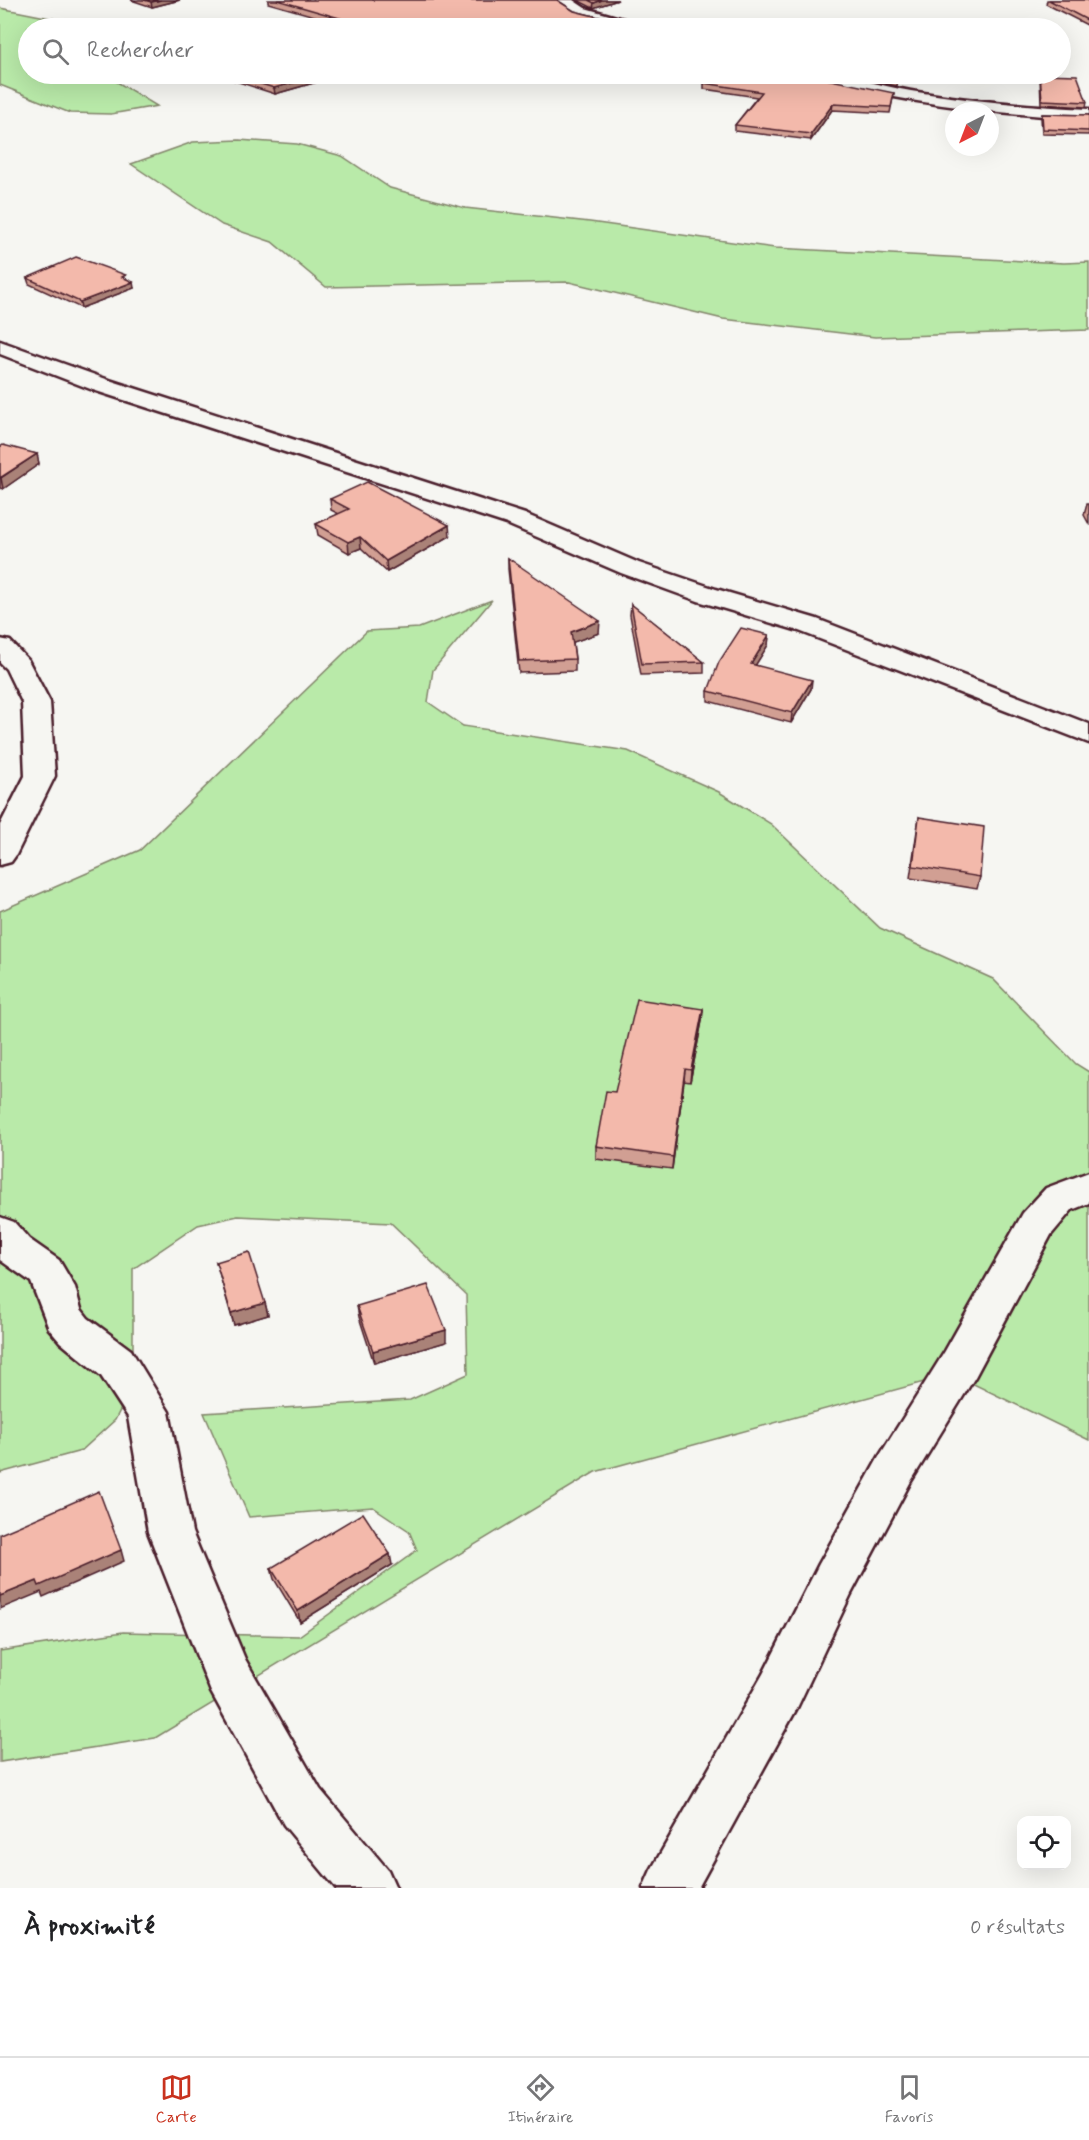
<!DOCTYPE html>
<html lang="fr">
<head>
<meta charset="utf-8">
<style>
	body { margin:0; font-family:Mynerve,sans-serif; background:#f6f6f6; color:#202124 }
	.controls { position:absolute; right:18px; bottom:18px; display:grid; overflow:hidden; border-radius:12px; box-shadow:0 6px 24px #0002 }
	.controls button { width:54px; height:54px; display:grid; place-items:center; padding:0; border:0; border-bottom:2px solid #e0e0e0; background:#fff; color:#202124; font:30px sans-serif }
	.compass { position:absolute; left:945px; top:102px; width:54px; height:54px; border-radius:50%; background:#fff; box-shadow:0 6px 24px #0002; rotate:222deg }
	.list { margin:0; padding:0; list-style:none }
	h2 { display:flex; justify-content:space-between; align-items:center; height:78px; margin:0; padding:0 24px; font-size:26px }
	h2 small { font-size:20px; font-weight:400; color:#757577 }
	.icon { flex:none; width:33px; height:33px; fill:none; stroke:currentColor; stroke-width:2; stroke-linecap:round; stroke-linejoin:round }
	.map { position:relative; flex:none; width:1089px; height:1888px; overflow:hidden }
	.search { position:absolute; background:#fff; box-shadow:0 6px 24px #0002; left:18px; right:18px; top:18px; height:66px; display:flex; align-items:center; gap:15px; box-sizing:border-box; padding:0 21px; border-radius:33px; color:#757577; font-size:22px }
	.sheet { height:168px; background:#fff }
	nav { display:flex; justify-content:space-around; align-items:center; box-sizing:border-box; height:84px; border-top:2px solid #e0e0e0; background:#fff; font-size:16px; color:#757577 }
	nav a { display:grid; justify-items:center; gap:3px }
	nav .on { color:#c8321e }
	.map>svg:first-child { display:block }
</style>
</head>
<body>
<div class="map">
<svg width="1089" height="1888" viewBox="0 0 1089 1888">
	<rect width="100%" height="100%" fill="#f6f6f2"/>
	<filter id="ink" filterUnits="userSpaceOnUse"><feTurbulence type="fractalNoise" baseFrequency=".0167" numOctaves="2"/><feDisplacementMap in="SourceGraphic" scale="12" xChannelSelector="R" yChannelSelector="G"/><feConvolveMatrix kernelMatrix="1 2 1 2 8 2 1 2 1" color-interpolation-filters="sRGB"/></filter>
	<g filter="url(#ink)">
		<g fill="#b9eaa9" stroke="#82846a" stroke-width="1.5">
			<path d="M0,8L71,22L172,26L167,28H28V74H104L157,106L111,114L70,113L0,85Z"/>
			<path d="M239,140L297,144L342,156L390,188L465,208L590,222L775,248L1064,263L1089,262V330L875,337L723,319L569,282L326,287L272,242L222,225L131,164L193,142Z"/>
			<path d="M492,600L433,670L428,702L463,726L628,751L719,792L771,824L880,928L993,979L1076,1064L1089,1072V1440L953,1374L595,1472L155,1738L0,1762V1651L123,1632L299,1636L417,1550L409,1531L373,1507L249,1517L204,1413L410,1400L468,1374L466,1295L391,1223L238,1216L198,1225L133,1269V1385L115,1420L81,1451L0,1473V911L140,850L367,631L419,628Z"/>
		</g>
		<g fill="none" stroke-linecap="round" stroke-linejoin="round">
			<g stroke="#4a1f2b" stroke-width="5">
				<g id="minor">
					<path d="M0,341L109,380L525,514L639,563L716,589L817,619L1089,724V743L799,631L698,601L621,573L507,524L93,390L0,354Z"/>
					<path d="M0,639L10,641L28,660L50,702L55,776L16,855L11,862L0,865V825L25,776L22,702L6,669L0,663Z"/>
					<path d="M1089,1172V1203L1072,1210L1051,1235L975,1377L910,1483L851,1594L797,1708L698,1888H643L651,1870L763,1674L819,1564L880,1455L945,1351L1023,1213L1046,1188Z"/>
					<path d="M0,1217L14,1222L29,1239L59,1260L75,1287L81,1309L88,1318L131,1350L169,1412L192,1532L245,1659L320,1789L388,1870L396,1888H336L284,1825L211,1692L148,1532L128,1417L101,1376L60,1342L49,1329L31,1282L0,1260Z"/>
				</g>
			</g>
			<g stroke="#4a1f2b" stroke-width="5">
				<g id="tertiary">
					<path d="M553,0H573L585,8L644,25L646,28H625L575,14L569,8Z"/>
					<path d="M798,74C834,70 875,85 911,91C970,101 1029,106 1089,109V119C991,114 896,101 801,77Z"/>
				</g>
			</g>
			<use href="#minor" fill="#f6f6f2" fill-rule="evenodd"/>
			<use href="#tertiary" fill="#f6f6f2" fill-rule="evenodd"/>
		</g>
		<g fill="#d19f93" stroke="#4a1f2b" stroke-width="1.5">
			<path d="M131,0H180L152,7Z"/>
			<path d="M268,0H557L574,11L635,26V28H357L268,3Z"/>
			<path d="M577,0H618L593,8Z"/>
			<path d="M1047,0H1089V26L1046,4Z"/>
			<path d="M219,74H345L275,94L220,76Z"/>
			<path d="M837,74H899L897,86Z"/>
			<path d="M1040,74L1087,102L1086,107L1041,104L1040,78Z"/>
			<path d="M704,83L894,93L890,113L832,110L811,140L735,131V125L757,97L704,89Z"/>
			<path d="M1042,114L1089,115V135L1042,134L1041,118Z"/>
			<path d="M27,278L127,279L134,288L81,308L29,284Z"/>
			<path d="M0,447L37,454L39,464L3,489L0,488Z"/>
			<path d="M330,499L450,536L387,572L361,548L349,553L318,535L316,524L339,514L331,510Z"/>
			<path d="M1087,504H1089V524L1084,515Z"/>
			<path d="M508,558L599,633L573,642L575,659V671L519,673L508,569Z"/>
			<path d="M631,604L704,662V673L641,675L630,615Z"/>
			<path d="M769,635L768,645L755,665L811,689L791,723L708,701V691Z"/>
			<path d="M919,817L980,877L977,889L910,878Z"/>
			<path d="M703,1009L702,1021L690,1082L684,1081L672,1169L596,1159V1146L615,1092Z"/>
			<path d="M216,1262L265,1303L268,1315L234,1325Z"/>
			<path d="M357,1306L446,1342L374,1363L359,1317Z"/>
			<path d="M392,1565L300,1622L274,1579L271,1568Z"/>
		</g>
		<g fill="#aa8278" stroke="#4a1f2b" stroke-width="1.5">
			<path d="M161,0H180L152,7L151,2Z"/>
			<path d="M602,0H618L593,8L594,3Z"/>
			<path d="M325,74H345L275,94L274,88Z"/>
			<path d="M833,104L832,110L811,140V134Z"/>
			<path d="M133,282L134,288L81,308L80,302Z"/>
			<path d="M37,454L39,464L3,489L1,478Z"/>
			<path d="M449,525L450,536L387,572L386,561Z"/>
			<path d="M360,537L361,548L349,553L348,542Z"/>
			<path d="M600,621L599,633L571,643V632Z"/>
			<path d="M769,635L768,645L750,674L751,664Z"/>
			<path d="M812,680L811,689L791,723L792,713Z"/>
			<path d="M703,1009L702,1021L690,1082L691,1070Z"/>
			<path d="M685,1069L684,1081L672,1169L673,1157Z"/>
			<path d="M265,1303L268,1315L234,1325L231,1313Z"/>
			<path d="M446,1330V1342L374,1363L373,1351Z"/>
			<path d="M121,1550L124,1561L43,1597L41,1592L0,1609V1596L37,1581Z"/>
			<path d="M390,1554L392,1565L300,1622L298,1611Z"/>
		</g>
		<g fill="#f3b9ab" stroke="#4a1f2b" stroke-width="1.5">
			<path d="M144,0H161L151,2Z"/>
			<path d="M277,0H557L574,11L635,26L628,28H373H374Z"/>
			<path d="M588,0H602L594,3Z"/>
			<path d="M1049,0H1089V21Z"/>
			<path d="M229,74H325L274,88Z"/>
			<path d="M716,74H802L894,93L891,107L833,104L811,134L735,125L762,92L704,83Z"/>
			<path d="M867,74H899L897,80Z"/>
			<path d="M1040,74L1077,75L1087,102L1042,100Z"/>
			<path d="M1042,114L1089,115V131L1043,129Z"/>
			<path d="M76,257L126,275L122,277L133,282L80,302L27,278Z"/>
			<path d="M3,445L37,454L0,478V447Z"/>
			<path d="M367,482L449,525L386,561L360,537L348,542L316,524L349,509L330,499Z"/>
			<path d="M508,558L600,621L571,632L575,659L519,661Z"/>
			<path d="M631,604L704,662L642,664Z"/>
			<path d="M741,628L769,635L751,664L812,680L792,713L708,691L719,662Z"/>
			<path d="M919,817L984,827L980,877L913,866Z"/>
			<path d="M637,999L703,1009L691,1070L685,1069L673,1157L596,1146L606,1091L615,1092Z"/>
			<path d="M249,1252L265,1303L231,1313L216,1262Z"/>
			<path d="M428,1285L446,1330L373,1351L357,1306Z"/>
			<path d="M99,1491L121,1550L39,1586L37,1581L0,1596V1534L19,1526Z"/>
			<path d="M363,1513L390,1554L298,1611L271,1568Z"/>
		</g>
	</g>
</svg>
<div class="controls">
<button><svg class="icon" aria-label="locate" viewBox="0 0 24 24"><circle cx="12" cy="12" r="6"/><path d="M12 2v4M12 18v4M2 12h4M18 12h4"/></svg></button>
</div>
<svg class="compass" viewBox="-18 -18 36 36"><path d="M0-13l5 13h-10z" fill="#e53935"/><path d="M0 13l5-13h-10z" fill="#757577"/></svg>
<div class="search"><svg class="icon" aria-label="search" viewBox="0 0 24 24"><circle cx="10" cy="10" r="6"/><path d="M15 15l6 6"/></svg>Rechercher</div>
</div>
<section class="sheet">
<h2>À proximité<small>0 résultats</small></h2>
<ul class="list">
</ul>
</section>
<nav>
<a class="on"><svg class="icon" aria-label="map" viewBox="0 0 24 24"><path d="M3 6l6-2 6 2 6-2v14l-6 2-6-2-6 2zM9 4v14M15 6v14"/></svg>Carte</a>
<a><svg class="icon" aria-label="directions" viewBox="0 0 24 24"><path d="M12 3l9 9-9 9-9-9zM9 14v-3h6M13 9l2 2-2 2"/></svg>Itinéraire</a>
<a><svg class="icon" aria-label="saved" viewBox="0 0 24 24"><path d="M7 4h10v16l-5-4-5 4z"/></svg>Favoris</a>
</nav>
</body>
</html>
